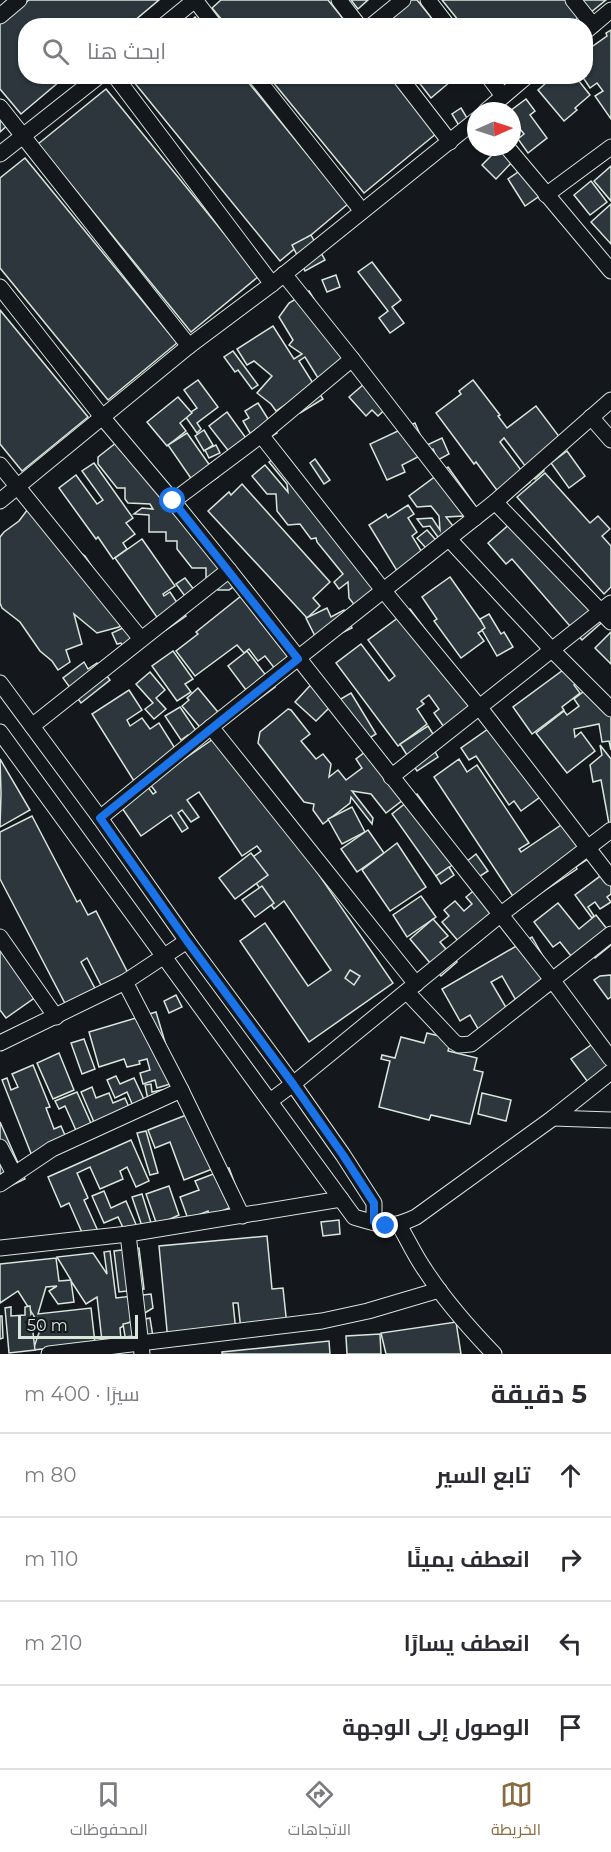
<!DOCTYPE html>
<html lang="ar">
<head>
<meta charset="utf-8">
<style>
	body { margin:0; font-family:Montserrat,Cairo,sans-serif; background:#f7f7f7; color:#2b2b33; direction:rtl }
	.compass { position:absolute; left:467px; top:102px; width:54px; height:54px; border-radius:50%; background:#fff; box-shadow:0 2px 4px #0004; rotate:87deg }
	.scale { position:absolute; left:18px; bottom:15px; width:120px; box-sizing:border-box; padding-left:6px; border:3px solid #d8e6dc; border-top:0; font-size:16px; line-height:21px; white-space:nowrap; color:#d8e6dc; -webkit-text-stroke:4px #14181c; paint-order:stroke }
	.stop { position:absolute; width:18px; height:18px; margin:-14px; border:4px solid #1a73e8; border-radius:50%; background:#fff }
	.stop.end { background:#1a73e8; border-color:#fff; box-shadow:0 2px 6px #0008 }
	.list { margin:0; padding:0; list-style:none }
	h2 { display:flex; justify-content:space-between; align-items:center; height:78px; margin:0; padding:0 24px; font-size:26px }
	h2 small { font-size:20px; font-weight:400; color:#7c7c81 }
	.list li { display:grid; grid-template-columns:39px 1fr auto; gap:18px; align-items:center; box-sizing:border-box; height:84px; padding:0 24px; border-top:2px solid #e1e1e2 }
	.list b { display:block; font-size:22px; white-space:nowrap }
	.list em { font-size:20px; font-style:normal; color:#7c7c81 }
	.icon { flex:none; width:33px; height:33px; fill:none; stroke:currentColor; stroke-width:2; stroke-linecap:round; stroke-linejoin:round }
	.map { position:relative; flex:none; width:611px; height:1354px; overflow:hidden; direction:ltr }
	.search { position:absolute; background:#fff; box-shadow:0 2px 4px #0004; left:18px; right:18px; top:18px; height:66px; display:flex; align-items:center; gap:15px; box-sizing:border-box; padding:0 21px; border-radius:24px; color:#7c7c81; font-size:22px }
	.sheet { height:414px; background:#fff }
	nav { display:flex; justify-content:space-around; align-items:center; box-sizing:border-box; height:84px; border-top:2px solid #e1e1e2; background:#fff; font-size:16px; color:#7c7c81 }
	nav a { display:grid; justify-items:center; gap:3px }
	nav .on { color:#8a6a3f }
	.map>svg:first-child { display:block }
</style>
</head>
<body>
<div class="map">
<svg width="611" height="1354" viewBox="0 0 611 1354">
	<rect width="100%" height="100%" fill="#14181c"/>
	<g fill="#2c363c" stroke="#d8e6dc" stroke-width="1.5">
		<path d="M29,0H159L128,26H26V76H66L21,114L0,89V24Z"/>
		<path d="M221,0H328L349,26H227L212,8Z"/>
		<path d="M351,0H368L358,9Z"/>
		<path d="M409,0H417L438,26H378Z"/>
		<path d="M442,0H569L581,15L568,26H463Z"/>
		<path d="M580,0H606L590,13Z"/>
		<path d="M195,17L202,26H185Z"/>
		<path d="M611,30V119L595,96L603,91L597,83L590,88L582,76H586V51L607,36L606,33Z"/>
		<path d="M129,76H243L348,204L280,261Z"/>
		<path d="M268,76H391L437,133L364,193Z"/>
		<path d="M414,76H457L431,98Z"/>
		<path d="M554,76H575L590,95L575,108L577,110L564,121L538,90Z"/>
		<path d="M106,89L259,276L191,332L38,144Z"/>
		<path d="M526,99L535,111L530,115L547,138L528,153L518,139L524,134L512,119V111H510Z"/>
		<path d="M461,108L473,128L464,134L452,114Z"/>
		<path d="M0,113L9,124L0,132Z"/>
		<path d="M500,147L515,159L496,179L482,165Z"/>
		<path d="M25,158L177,343L108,400L0,268V178Z"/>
		<path d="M611,166V201L594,181Z"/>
		<path d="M524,168L541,195L525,206L508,179Z"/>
		<path d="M591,181L607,202L590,215L574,195Z"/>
		<path d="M611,204V244L591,222Z"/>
		<path d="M311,235L325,260L305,271L292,245Z"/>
		<path d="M372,262L401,300L392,307L404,323L390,333L379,318L388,311L358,272Z"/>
		<path d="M336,275L340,287L327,292L322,280Z"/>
		<path d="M309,291L326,319L359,365L327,385L318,378L305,357L299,361L323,399L300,413L291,401L276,411L271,404L257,393L272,376L254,361L247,365L237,349L273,326L294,359L302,354L289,345L293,340L279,317L289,303Z"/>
		<path d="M0,310L88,417L22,471L0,444Z"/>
		<path d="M233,351L258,385L252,389L238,370L235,372L224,357Z"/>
		<path d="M371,378L392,403L378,416L372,410L366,416L349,397Z"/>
		<path d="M198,380L218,407L197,423L201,429L197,433L185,416L197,408L184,390Z"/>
		<path d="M473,380L500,415L498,416L507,428L536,406L567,447L541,467L544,471L535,479L504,438L500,442L530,482L509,498L499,493L476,462L474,464L436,413L461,394L459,391Z"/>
		<path d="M178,397L192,413L180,423L186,431L167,446L147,422Z"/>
		<path d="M258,403L277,433L257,445L243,421L249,418L245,411Z"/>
		<path d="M227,412L251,445L234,458L209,426Z"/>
		<path d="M415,423L425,446L442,438L449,454L438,460L433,449L402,465L405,472L387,480L370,444Z"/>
		<path d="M204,430L213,445L204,451L195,436Z"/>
		<path d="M187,433L218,477L199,490L168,445Z"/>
		<path d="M126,435L237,584L229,590H218L211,581H206V568H192L177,549V541H166V532H149V515L134,514L142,508L153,509L150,504L128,503L125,499V488H117L98,464V457Z"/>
		<path d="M216,445L220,453L209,458L205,450Z"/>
		<path d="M283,451L299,471L300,479L319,498L377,569V573L390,588L360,612L349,598L348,582L339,589L334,582L343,574L317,542L316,538L311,539L300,524L288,525L277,511L276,494H267L252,476L265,465L288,492L287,484L269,462Z"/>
		<path d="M567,451L585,476L569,488L551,463Z"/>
		<path d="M315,459L330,480L324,484L310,463Z"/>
		<path d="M94,463L133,518L126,523L135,534L123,543L127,549L113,559L98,537L96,539L59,488L76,475L97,504L103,500L82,471Z"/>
		<path d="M448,467L482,515L446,517L453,526L443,544L430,526L423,527L417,519L432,518L440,530L439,516L431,506L417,507L409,496Z"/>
		<path d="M545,473L590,523L598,516L610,529L602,536L611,546V587L604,594L517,497Z"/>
		<path d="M242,484L330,582L313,598L320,606L307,618L208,511L229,492L231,495Z"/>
		<path d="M31,505L72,547L85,556L126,618L119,627L97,633L74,614L82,644L66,650L70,662L58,670L52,661L40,651L20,622L2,608L0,603V537L4,532L19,521Z"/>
		<path d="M408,505L414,514L408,518L417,532L412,536L428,562L402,579L369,525L386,514L388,518Z"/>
		<path d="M519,516L607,618L582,640L512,559L506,564L488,543Z"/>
		<path d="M427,530L442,547L433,556L417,538Z"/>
		<path d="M142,539L175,586L163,594L164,596L170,592L186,616L166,630L115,558Z"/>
		<path d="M450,577L486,628L478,633L484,641L461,658L434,621L437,619L422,597Z"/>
		<path d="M185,578L202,600L193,607L176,584Z"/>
		<path d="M251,588L308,659L283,679L265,656L258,661L249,649L244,653L237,645L195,676L176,651L198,634L196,632Z"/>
		<path d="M327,608L331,617L344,610L352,628L319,644L306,618Z"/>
		<path d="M410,609L485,710L444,727L434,713L439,709L429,695L421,701L424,704L417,709L427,724L398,746L336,663L361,644L389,681L395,676L368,640Z"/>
		<path d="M489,614L501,634L504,632L513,647L497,656L482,630L485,628L480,619Z"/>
		<path d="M127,626L146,644L126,653L121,643L117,644L112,633Z"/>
		<path d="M611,632V664L595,648Z"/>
		<path d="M173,651L193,679L185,684L191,692L177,701L152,666Z"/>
		<path d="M247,651L275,687L255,702L228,666Z"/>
		<path d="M84,662L88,669L97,663L110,680L81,703L63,678Z"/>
		<path d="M574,662L585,677L574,685L580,693L562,707L564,710L532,734L513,707Z"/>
		<path d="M150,672L165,690L156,698L166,709L154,719L145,709L153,703L136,684Z"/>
		<path d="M317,678L338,699L316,721L295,702Z"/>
		<path d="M592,685L611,710V750L609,741L602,742L599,724L574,729L575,737L581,732L595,751L567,773L536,733L564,711L567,715L579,706L574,699Z"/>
		<path d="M198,688L222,717L204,732L182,706L189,700L187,698Z"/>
		<path d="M129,690L142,710L127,720L130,726L142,718L150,729L159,723L183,761L139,789L92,714Z"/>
		<path d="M351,693L376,734L363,742L339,700Z"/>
		<path d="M180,707L201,738L194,743L188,735L181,740L165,716Z"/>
		<path d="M288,709L291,710L310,734L301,741L316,759L323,754L331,764L329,777L338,770L346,780L362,768L356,759L374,745L412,793L386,813L371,794L352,791L373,818L372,824L351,797L350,803L323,824L313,810L314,804L304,802L258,743L260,732Z"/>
		<path d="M498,722L547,792L521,811L514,801L509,805L476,756L469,760L461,748Z"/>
		<path d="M428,726L438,742L432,746L438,757L417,771L400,744Z"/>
		<path d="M222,733L393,983L309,1042L240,941L265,923L308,986L331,970L284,901L274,909L243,864L261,851L257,846L242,856L199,792L187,800L199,817L191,822L182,810L178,813L188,828L182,832L171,815L141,836L120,805L148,787L153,794L156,792L149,783Z"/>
		<path d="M600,745L611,759V835L601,780L593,782L590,765L602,755Z"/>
		<path d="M0,759L30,810L0,827L1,794Z"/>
		<path d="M459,759L467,772L477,765L529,843L519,849L521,852L573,817L597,853L576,867L577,869L520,907L434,777Z"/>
		<path d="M417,794L466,862L476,854L488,871L474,880L460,860L436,876L392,814Z"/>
		<path d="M352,807L365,832L342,844L328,819Z"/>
		<path d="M32,816L77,902L80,900L88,915L96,911L129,975L103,989L87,958L81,962L99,996L69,1011L0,879V832Z"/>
		<path d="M368,830L384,853L357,872L341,849Z"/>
		<path d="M397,843L426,887L390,911L362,870Z"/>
		<path d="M251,853L268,875L235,899L219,878Z"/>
		<path d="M449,867L454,875L441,884L436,876Z"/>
		<path d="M611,868V894L607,897L611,902L600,909L595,902L588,907L594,916L592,918L575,895Z"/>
		<path d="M483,883L510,915L474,946L466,936L459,942L442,922L449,916L444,910L455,901L464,911L472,904L466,897Z"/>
		<path d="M262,886L274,903L255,917L242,900Z"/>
		<path d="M421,896L436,917L407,937L393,915Z"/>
		<path d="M558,903L579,929L596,915L611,934V945L595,958L589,950L575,961L560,942L553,947L534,922Z"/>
		<path d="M433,919L448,936L440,942L457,962L441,976L410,939Z"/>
		<path d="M532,937L560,986L521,1009L502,976L491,982L511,1016L481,1034L470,1015L460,1021L442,989Z"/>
		<path d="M0,939L40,994L6,1018L0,1010Z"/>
		<path d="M350,970L360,976L354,985L345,978Z"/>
		<path d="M611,975V997L608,999L594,980L600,976Z"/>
		<path d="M176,995L182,1007L169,1013L164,1001Z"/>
		<path d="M156,1012L177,1082L157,1088L155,1080L143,1084L140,1073L150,1070L147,1059L139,1061L140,1064L127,1067L124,1059L99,1067L89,1032Z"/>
		<path d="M427,1033L451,1039L448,1051L477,1058L474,1070L483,1072L470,1124L431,1115L429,1120L379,1107L390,1061L381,1059L382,1055L395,1058L401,1037L424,1043Z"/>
		<path d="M84,1039L95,1069L82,1074L71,1043Z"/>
		<path d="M594,1043L611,1067L593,1089L571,1059Z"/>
		<path d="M59,1053L74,1090L53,1099L37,1063Z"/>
		<path d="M33,1065L50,1107L46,1108L54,1129L61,1126L70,1147L34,1161L2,1080L7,1078L11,1090L18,1087L12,1074Z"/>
		<path d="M116,1076L120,1084L134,1078L148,1108L136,1113L127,1092L115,1098L107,1080Z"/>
		<path d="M151,1084L152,1092L162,1090L165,1102L149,1105L145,1085Z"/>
		<path d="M92,1087L96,1098L109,1093L113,1103L125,1098L132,1114L97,1129L81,1092Z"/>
		<path d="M77,1092L94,1130L79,1137L65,1106L59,1109L55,1101Z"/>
		<path d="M482,1093L511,1100L506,1121L478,1114Z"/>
		<path d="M199,1110L220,1166L184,1180L170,1142L155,1148L148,1130Z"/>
		<path d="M0,1122L25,1179L0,1191Z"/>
		<path d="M146,1131L158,1173L150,1175L137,1133Z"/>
		<path d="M131,1140L149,1181L136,1187L127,1167L120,1171L123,1179L100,1189L90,1167L77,1173L88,1198L84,1200L98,1231L84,1237L69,1203L61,1207L48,1177Z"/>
		<path d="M229,1168L242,1203L209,1216L208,1211L188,1219L180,1197L199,1190L195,1181Z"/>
		<path d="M169,1186L179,1215L157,1225L146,1194Z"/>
		<path d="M104,1191L111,1208L126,1201L138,1229L126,1234L118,1217L104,1223L92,1196Z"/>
		<path d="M142,1194L152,1226L143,1229L132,1197Z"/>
		<path d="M339,1220L340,1234L323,1236L321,1222Z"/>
		<path d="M267,1236L272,1289L283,1288L287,1326L241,1330L238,1303H233L236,1332L168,1341L159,1246Z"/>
		<path d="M139,1248L144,1289L119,1292L114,1251Z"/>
		<path d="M110,1251L116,1298L151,1294L153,1308L120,1328L121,1339L102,1341L97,1297L86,1304L71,1281L74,1302L58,1304L49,1291L57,1286L46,1287L38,1314L91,1308L95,1343L33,1350L41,1327L18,1291L0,1303V1264L56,1258L59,1281L71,1280L57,1257L93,1253L107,1274L104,1252Z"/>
		<path d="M30,1306L35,1350L9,1353L5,1308L11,1307V1316L25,1315V1307Z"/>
		<path d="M0,1316H2L3,1338L0,1339Z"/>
		<path d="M150,1318L153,1337L126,1342L123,1324Z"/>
		<path d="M456,1322L461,1354H386L381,1333Z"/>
		<path d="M380,1334L381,1354H347L346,1336Z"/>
		<path d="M329,1341L330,1354H222V1352Z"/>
	</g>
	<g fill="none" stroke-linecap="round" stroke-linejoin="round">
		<g stroke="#d8e6dc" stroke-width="17">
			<g id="minor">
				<path d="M195,0L215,26"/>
				<path d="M339,0L359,26"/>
				<path d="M428,0L448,26"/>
				<path d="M573,0L593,25"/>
				<path d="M0,16L19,0"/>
				<path d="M163,26L195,0"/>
				<path d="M371,26L403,0"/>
				<path d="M586,31L611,10"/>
				<path d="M115,76L272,284"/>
				<path d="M255,76L362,211"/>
				<path d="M399,76L450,142"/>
				<path d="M488,76L503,96"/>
				<path d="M0,107L189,346"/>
				<path d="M486,111L527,76"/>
				<path d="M507,147L611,271"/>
				<path d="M0,154L99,76"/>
				<path d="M546,195L611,147"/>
				<path d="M284,274L352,359L475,518"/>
				<path d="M0,287L103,418L173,501L229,570L553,981L611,1059"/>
				<path d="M591,417L611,440"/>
				<path d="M261,435L383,590L480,708L611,878"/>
				<path d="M0,465L141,639"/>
				<path d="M0,501L189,346L272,284L476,120"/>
				<path d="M173,501L261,435L352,359"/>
				<path d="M495,502L611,622"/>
				<path d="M449,539L553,651L611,709"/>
				<path d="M0,683L100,818L187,941L293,1084L343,1155L374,1203V1222"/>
				<path d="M32,726L229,570"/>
				<path d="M211,727L416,984"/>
				<path d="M0,732L354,1217C382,1225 389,1230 416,1217L553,1118L611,1072"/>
				<path d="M391,777L611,603"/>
				<path d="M100,818L211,727L495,502L611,400"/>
				<path d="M0,937L56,1017"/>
				<path d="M125,982L181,1090L242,1216"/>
				<path d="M407,992L454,1042L459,1045L471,1044L611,934"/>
				<path d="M0,1043L125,982L187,941"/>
				<path d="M270,1101L293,1084L500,915L611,830"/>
				<path d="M553,1118L611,1120"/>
				<path d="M0,1147L14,1174"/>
				<path d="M0,1184L52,1149L181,1090"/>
				<path d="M399,1225C408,1240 415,1256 425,1270C445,1301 469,1328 494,1354"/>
				<path d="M128,1234L142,1354"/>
				<path d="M0,1248L128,1234L341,1199"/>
				<path d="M49,1354L322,1321L368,1311L439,1290"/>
			</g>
		</g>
		<use href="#minor" stroke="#14181c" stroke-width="15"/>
	</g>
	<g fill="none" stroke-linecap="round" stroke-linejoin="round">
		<path stroke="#1a73e8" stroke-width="8" d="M173,501L298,659L100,818L187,941L293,1084L343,1155L374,1203V1222L386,1226"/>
	</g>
</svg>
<svg class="compass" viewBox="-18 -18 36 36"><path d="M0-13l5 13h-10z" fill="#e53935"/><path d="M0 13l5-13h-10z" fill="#7c7c81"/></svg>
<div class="scale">50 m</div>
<div class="stop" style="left:173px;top:501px"></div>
<div class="stop end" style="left:386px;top:1226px"></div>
<div class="search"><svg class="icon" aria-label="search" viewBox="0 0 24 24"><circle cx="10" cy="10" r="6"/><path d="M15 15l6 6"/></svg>ابحث هنا</div>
</div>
<section class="sheet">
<h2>5 دقيقة<small>سيرًا · 400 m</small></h2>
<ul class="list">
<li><svg class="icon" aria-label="ahead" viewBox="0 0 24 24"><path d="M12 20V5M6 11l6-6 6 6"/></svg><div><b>تابع السير</b></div><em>80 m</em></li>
<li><svg class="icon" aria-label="right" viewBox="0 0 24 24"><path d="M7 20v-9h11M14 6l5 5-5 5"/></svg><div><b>انعطف يمينًا</b></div><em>110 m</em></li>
<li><svg class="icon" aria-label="left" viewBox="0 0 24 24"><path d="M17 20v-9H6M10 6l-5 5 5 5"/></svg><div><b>انعطف يسارًا</b></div><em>210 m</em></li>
<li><svg class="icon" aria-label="arrive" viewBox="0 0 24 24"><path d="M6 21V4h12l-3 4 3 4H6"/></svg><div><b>الوصول إلى الوجهة</b></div></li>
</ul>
</section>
<nav>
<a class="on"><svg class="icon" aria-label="map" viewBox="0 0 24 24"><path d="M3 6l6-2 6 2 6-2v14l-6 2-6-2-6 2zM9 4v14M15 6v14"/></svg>الخريطة</a>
<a><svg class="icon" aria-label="directions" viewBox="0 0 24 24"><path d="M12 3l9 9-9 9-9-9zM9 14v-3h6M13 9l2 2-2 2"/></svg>الاتجاهات</a>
<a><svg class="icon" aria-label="saved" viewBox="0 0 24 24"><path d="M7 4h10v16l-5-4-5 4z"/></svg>المحفوظات</a>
</nav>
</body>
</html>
